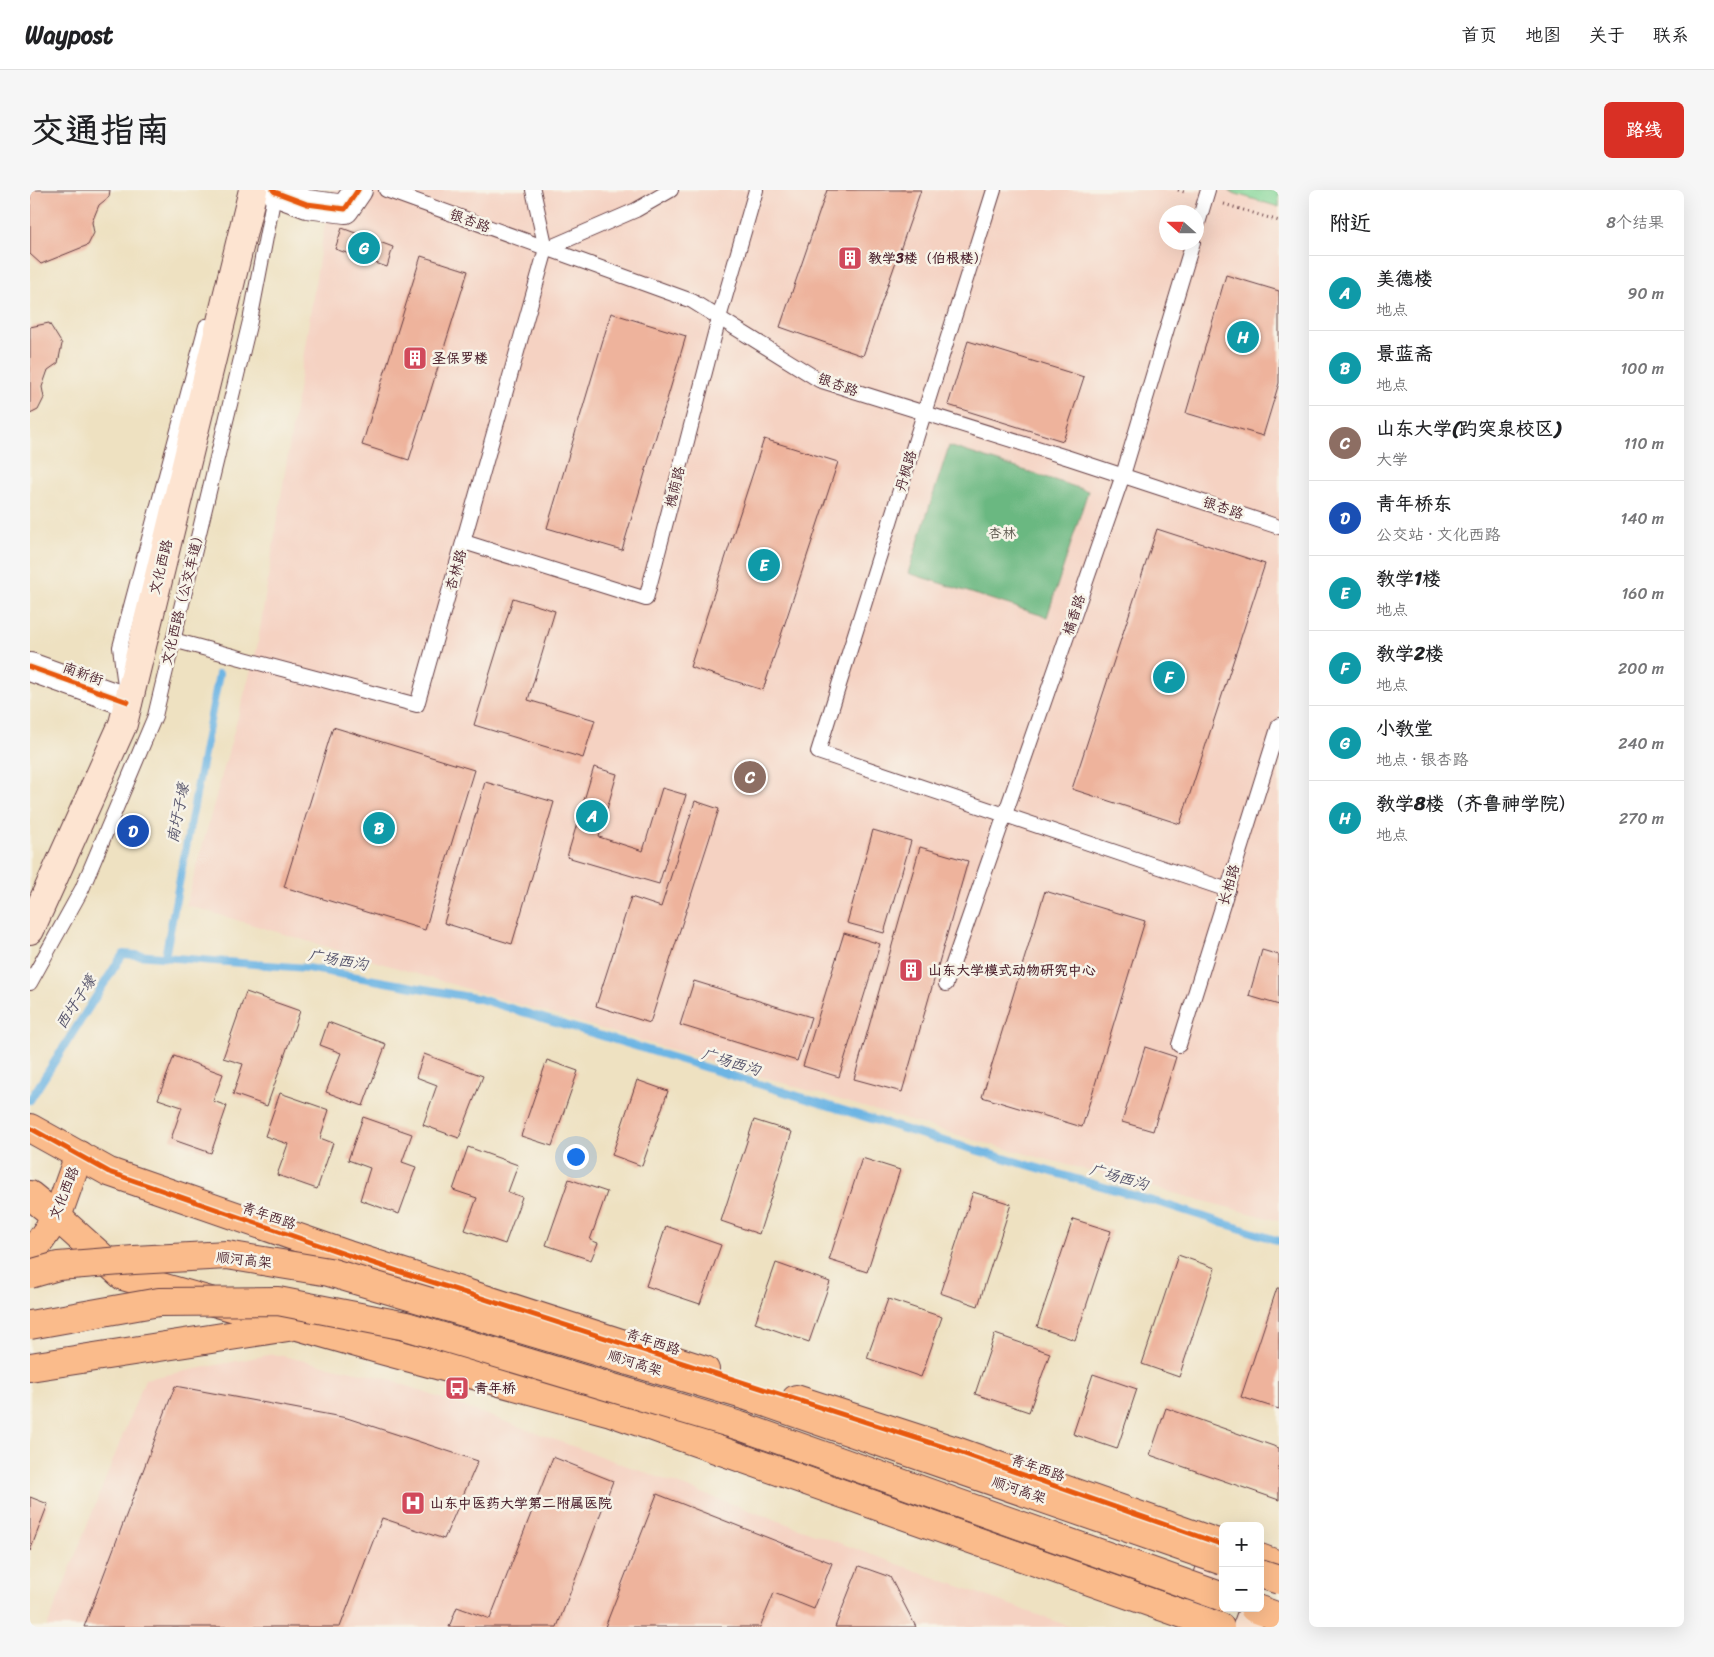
<!DOCTYPE html>
<html lang="zh">
<head>
<meta charset="utf-8">
<style>
	body { margin:0; font-family:Sriracha,"LXGW WenKai TC",sans-serif; background:#f6f6f6; color:#202124 }
	.controls { position:absolute; right:15px; bottom:15px; display:grid; overflow:hidden; border-radius:8px; box-shadow:0 5px 20px #0002 }
	.controls button { width:45px; height:45px; display:grid; place-items:center; padding:0; border:0; border-bottom:1px solid #e0e0e0; background:#fff; color:#202124; font:25px sans-serif }
	.compass { position:absolute; left:1129px; top:15px; width:45px; height:45px; border-radius:50%; background:#fff; box-shadow:0 5px 20px #0002; rotate:291deg }
	.you { position:absolute; left:545px; top:966px; width:18px; height:18px; margin:-12px; border:4px solid #fff; border-radius:50%; background:#1a73e8; box-shadow:0 0 0 8px #1a73e833 }
	.badge { display:grid; place-items:center; width:32px; height:32px; border-radius:50%; background:#d93025; color:#fff; font-size:16px; font-weight:700 }
	.pin { position:absolute; translate:-50% -50%; border:2px solid #fff; box-shadow:0 1px 5px #0006 }
	.list { margin:0; padding:0; list-style:none }
	h2 { display:flex; justify-content:space-between; align-items:center; height:65px; margin:0; padding:0 20px; font-size:21px }
	h2 small { font-size:16px; font-weight:400; color:#757577 }
	.list li { display:grid; grid-template-columns:32px 1fr auto; gap:15px; align-items:center; box-sizing:border-box; height:75px; padding:0 20px; border-top:1px solid #e0e0e0 }
	.list b { display:block; font-size:19px; white-space:nowrap }
	.list p { margin:0; font-size:16px; white-space:nowrap; color:#757577 }
	.list em { font-size:16px; font-style:normal; color:#757577 }
	.map { position:relative; flex:none; width:1249px; height:1437px; overflow:hidden; border-radius:8px }
	header { display:flex; align-items:center; gap:30px; box-sizing:border-box; height:70px; padding:0 25px; background:#fff; border-bottom:1px solid #e0e0e0 }
	header strong { font-size:24px }
	nav { display:flex; gap:28px; margin-inline-start:auto; font-size:18px }
	.intro { display:flex; align-items:center; justify-content:space-between; box-sizing:border-box; height:120px; padding:0 30px }
	h1 { margin:0; font-size:35px }
	.button { padding:12px 22px; border-radius:8px; background:#d93025; color:#fff; font-size:18px; font-weight:700 }
	main { display:flex; gap:30px; padding:0 30px }
	aside { flex:1; background:#fff; border-radius:8px; box-shadow:0 5px 20px #0002 }
	.map>svg:first-child { display:block }
</style>
</head>
<body>
<header>
<strong>Waypost</strong>
<nav><a>首页</a><a>地图</a><a>关于</a><a>联系</a></nav>
</header>
<div class="intro"><h1>交通指南</h1><a class="button">路线</a></div>
<main>
<div class="map">
<svg width="1249" height="1437" viewBox="0 0 1249 1437">
	<rect width="100%" height="100%" fill="#f7f3e8"/>
	<filter id="ink" filterUnits="userSpaceOnUse"><feTurbulence type="fractalNoise" baseFrequency=".02" numOctaves="2"/><feDisplacementMap in="SourceGraphic" scale="10" xChannelSelector="R" yChannelSelector="G"/><feConvolveMatrix kernelMatrix="1 2 1 2 8 2 1 2 1" color-interpolation-filters="sRGB"/></filter>
	<filter id="wash" filterUnits="userSpaceOnUse"><feTurbulence type="fractalNoise" baseFrequency=".0096" numOctaves="4" result="noise"/><feDisplacementMap in="SourceGraphic" scale="20" xChannelSelector="R" yChannelSelector="G"/><feGaussianBlur stdDeviation="1.12" result="paint"/><feColorMatrix in="noise" values="0 0 0 0 0 0 0 0 0 0 0 0 0 0 0 0 0 1.4 0 .05"/><feComposite in="paint" operator="in"/></filter>
	<g filter="url(#wash)">
		<rect width="100%" height="100%" fill="#eee1c1"/>
		<g fill="#f5d2c2" fill-rule="evenodd">
			<path d="M302,0H1249V1031L944,950L156,715L227,458L291,56ZM1136,22H1166V52H1136Z"/>
			<path d="M243,1164L355,1188L1041,1437H17L115,1189Z"/>
		</g>
		<path fill="#83d799" stroke="#667b62" d="M1201,0H1249V17L1200,2Z"/>
		<path fill="#6ab881" stroke="#5a6c56" d="M919,256L1058,301L1017,427L878,383Z"/>
		<g fill="none" stroke-linecap="round" stroke-linejoin="round">
			<g stroke="#6db5e4" stroke-width="8">
				<path d="M135,767L189,484"/>
				<path d="M0,910L93,764L277,778L450,809L651,870L893,945L1137,1015L1249,1051"/>
			</g>
		</g>
		<g id="blocks">
			<g fill="#eeb39c">
				<path d="M0,0H80L79,7L69,15L62,32L64,43L58,55L11,74L0,64Z"/>
				<path d="M797,0H891L833,166L750,137Z"/>
				<path d="M312,38L363,57L357,77L305,59Z"/>
				<path d="M391,66L438,81L379,270L332,255Z"/>
				<path d="M1196,85L1249,101V193L1233,246L1156,223Z"/>
				<path d="M581,123L656,146L592,360L517,338Z"/>
				<path d="M19,133L32,154L28,173L18,180L12,197L14,208L8,220L0,224V137Z"/>
				<path d="M938,151L1054,187L1033,251L918,215Z"/>
				<path d="M734,249L808,272L733,500L660,477Z"/>
				<path d="M1127,339L1235,374L1150,634L1042,599Z"/>
				<path d="M483,408L525,421L498,510L565,530L553,568L444,535Z"/>
				<path d="M303,537L444,580L395,740L254,697Z"/>
				<path d="M564,577L587,584L569,647L613,661L632,598L656,605L629,694L537,667Z"/>
				<path d="M455,592L524,612L482,754L414,733Z"/>
				<path d="M665,611L689,619L620,833L566,816L601,707L631,717Z"/>
				<path d="M843,640L881,651L854,743L817,733Z"/>
				<path d="M890,657L938,671L872,902L824,889Z"/>
				<path d="M1015,701L1115,731L1052,937L952,907Z"/>
				<path d="M814,743L850,754L809,887L773,876Z"/>
				<path d="M1232,760L1249,765V815L1219,806Z"/>
				<path d="M664,791L781,827L767,871L650,835Z"/>
				<path d="M216,802L270,821L237,916L203,904L213,874L193,868Z"/>
				<path d="M298,832L356,854L333,916L296,902L311,863L290,855Z"/>
				<path d="M1115,857L1146,867L1123,941L1092,932Z"/>
				<path d="M394,864L453,886L429,948L393,935L407,895L386,887Z"/>
				<path d="M144,866L193,884L183,911L197,916L181,963L141,949L152,917L128,909Z"/>
				<path d="M517,870L548,881L522,956L491,946Z"/>
				<path d="M607,890L638,901L612,976L582,965Z"/>
				<path d="M250,903L299,920L290,948L303,953L287,999L247,985L258,954L235,946Z"/>
				<path d="M333,927L382,944L372,972L386,977L369,1024L330,1010L340,978L318,970Z"/>
				<path d="M724,930L762,942L729,1044L691,1031Z"/>
				<path d="M438,957L488,975L478,1002L492,1007L475,1054L435,1040L447,1008L423,1000Z"/>
				<path d="M832,968L870,980L837,1082L799,1070Z"/>
				<path d="M539,989L577,1002L560,1050L568,1053L561,1070L516,1055Z"/>
				<path d="M943,1002L981,1014L948,1116L910,1103Z"/>
				<path d="M1043,1029L1081,1041L1045,1150L1007,1137Z"/>
				<path d="M636,1036L691,1055L670,1114L616,1096Z"/>
				<path d="M1148,1065L1185,1078L1149,1187L1112,1174Z"/>
				<path d="M746,1073L800,1092L779,1152L725,1133Z"/>
				<path d="M1247,1098H1249V1219L1211,1207Z"/>
				<path d="M858,1109L912,1127L891,1187L837,1168Z"/>
				<path d="M965,1144L1020,1163L999,1222L945,1204Z"/>
				<path d="M1063,1184L1107,1199L1087,1259L1043,1244Z"/>
				<path d="M145,1196L317,1228L448,1271L414,1349L352,1328L310,1437H54Z"/>
				<path d="M1136,1218L1249,1258V1310L1120,1265Z"/>
				<path d="M523,1267L583,1291L527,1437H419L427,1417L460,1429Z"/>
				<path d="M627,1304L802,1373L784,1419L744,1403L730,1437H575Z"/>
				<path d="M0,1307L18,1314L0,1361Z"/>
				<path d="M829,1376L860,1387L886,1437H805Z"/>
			</g>
		</g>
	</g>
	<g filter="url(#ink)">
		<use href="#blocks" fill-opacity="0" stroke="#633c42" stroke-width="1"/>
		<g fill="none" stroke-linecap="round" stroke-linejoin="round">
			<g stroke="#633c42" stroke-width="16">
				<g id="service">
					<path d="M356,0L662,111L789,190L1039,268L1249,337"/>
					<path d="M964,0L788,562L1198,700"/>
					<path d="M1166,40L1178,0"/>
					<path d="M516,59L606,20L641,0"/>
					<path d="M434,352L616,409L689,128L726,0"/>
					<path d="M143,450L387,515L516,59L503,0"/>
					<path d="M95,496L90,457L176,136"/>
					<path d="M0,793L52,699L125,526L220,131L245,0"/>
					<path d="M916,794L1093,285L1163,52"/>
					<path d="M1149,855L1249,535"/>
				</g>
			</g>
			<g stroke="#633c42" stroke-width="30">
				<path id="minor" d="M243,0L245,2L277,14L315,19L328,0"/>
			</g>
			<g stroke="#633c42" stroke-width="30">
				<path id="tertiary" d="M0,477L98,512"/>
			</g>
			<g stroke="#633c42" stroke-width="30">
				<g id="secondary">
					<path d="M0,740L93,534L223,0"/>
					<path d="M1167,1424L1188,1353"/>
					<path d="M1217,1437L1224,1418"/>
				</g>
			</g>
			<g stroke="#633c42" stroke-width="30">
				<g id="primary">
					<path d="M0,938L79,982L318,1065L675,1180"/>
					<path d="M0,1005L27,1027L93,1086L355,1161L581,1222L1190,1437"/>
					<path d="M0,1065L27,1027L49,965"/>
					<path d="M0,1177L258,1137"/>
					<path d="M766,1209L923,1260L1193,1355"/>
					<path d="M1230,1368L1249,1375"/>
				</g>
			</g>
			<g stroke="#633c42" stroke-width="30">
				<g id="trunk">
					<path d="M400,1112L717,1206"/>
					<path d="M1224,1418L1249,1427"/>
				</g>
			</g>
			<g stroke="#633c42" stroke-width="3" stroke-dasharray="1 4" stroke-linecap="butt">
				<path d="M1148,0L1157,3"/>
				<path d="M1194,14L1249,31"/>
			</g>
			<use href="#service" stroke="#fff" stroke-width="14"/>
			<use href="#minor" stroke="#fff" stroke-width="28"/>
			<use href="#tertiary" stroke="#fff" stroke-width="28"/>
			<use href="#secondary" stroke="#fde4d1" stroke-width="28"/>
			<use href="#primary" stroke="#fabb8b" stroke-width="28"/>
			<use href="#trunk" stroke="#fabb8b" stroke-width="28"/>
			<g stroke="#633c42" stroke-width="30" stroke-linecap="butt">
				<g id="trunk-bridge">
					<path d="M0,1084L28,1076L104,1070L197,1065L299,1082L400,1112"/>
					<path d="M0,1135L129,1112L248,1111L376,1136L710,1236L1193,1407"/>
					<path d="M717,1206L1193,1371"/>
					<path d="M1230,1384L1249,1390"/>
				</g>
			</g>
			<use href="#trunk-bridge" stroke="#fabb8b" stroke-width="28"/>
			<g stroke="#f7f3e8" stroke-width="8">
				<g id="cycleway">
					<path d="M243,0L245,2L277,14L315,19L328,0"/>
					<path d="M0,477L98,512"/>
					<path d="M0,938L79,982L318,1065L923,1260L1193,1355"/>
				</g>
			</g>
			<use href="#cycleway" stroke="#e8590c" stroke-width="5"/>
		</g>
	</g>
	<defs>
		<g id="building-square" transform="scale(1.25)"><rect x="-9" y="-9" width="18" height="18" rx="4" fill="#d1495b" stroke="#f7f3e8"/><path d="M-4-6H4V6H1V3H-1V6H-4ZM-2.5-4.3h1.7v1.8h-1.7ZM.8-4.3h1.7v1.8H.8ZM-2.5-1h1.7V.8h-1.7ZM.8-1h1.7V.8H.8Z" fill="#fff"/></g>
		<g id="bus-square" transform="scale(1.25)"><rect x="-9" y="-9" width="18" height="18" rx="4" fill="#d1495b" stroke="#f7f3e8"/><path d="M-5-6H5V4H4V6H2V4H-2V6H-4V4H-5ZM-3.5-4V0h7V-4ZM-3.5 1.2v1.5H-2V1.2ZM2 1.2v1.5H3.5V1.2Z" fill="#fff"/></g>
		<g id="hospital-square" transform="scale(1.25)"><rect x="-9" y="-9" width="18" height="18" rx="4" fill="#d1495b" stroke="#f7f3e8"/><path d="M-5-5h3v3.5h4V-5h3V5h-3V1.5h-4V5h-3Z" fill="#fff"/></g>
	</defs>
	<g fill-rule="evenodd">
		<use href="#building-square" x="820" y="68"/>
		<use href="#building-square" x="385" y="168"/>
		<use href="#building-square" x="881" y="780"/>
		<use href="#bus-square" x="427" y="1198"/>
		<use href="#hospital-square" x="383" y="1313"/>
	</g>
	<g text-anchor="middle" dominant-baseline="central" stroke-width="5" stroke-linejoin="round" paint-order="stroke">
		<g font-size="14" fill="#4a1f2b" stroke="#f7f3e8">
			<text transform="translate(440 31) rotate(20)">银杏路</text>
			<text transform="translate(808 195) rotate(20)">银杏路</text>
			<text transform="translate(876 281) rotate(-73)">丹枫路</text>
			<text transform="translate(645 297) rotate(-76)">槐荫路</text>
			<text transform="translate(1193 318) rotate(18)">银杏路</text>
			<text transform="translate(131 377) rotate(-76)">文化西路</text>
			<text transform="translate(426 380) rotate(-74)">杏林路</text>
			<text transform="translate(153 407) rotate(-76)">文化西路（公交车道）</text>
			<text transform="translate(1044 425) rotate(-71)">橘香路</text>
			<text transform="translate(53 484) rotate(20)">南新街</text>
			<text transform="translate(1199 695) rotate(-73)">长柏路</text>
			<text transform="translate(34 1003) rotate(-68)">文化西路</text>
			<text transform="translate(239 1026) rotate(19)">青年西路</text>
			<text transform="translate(214 1070) rotate(6)">顺河高架</text>
			<text transform="translate(623 1152) rotate(18)">青年西路</text>
			<text transform="translate(605 1173) rotate(17)">顺河高架</text>
			<text transform="translate(1008 1278) rotate(19)">青年西路</text>
			<text transform="translate(989 1300) rotate(19)">顺河高架</text>
		</g>
		<g font-size="14" font-weight="bold" fill="#4a1f2b" stroke="#f7f3e8" text-anchor="start">
			<text x="838" y="68">教学3楼（伯根楼）</text>
			<text x="402" y="168">圣保罗楼</text>
			<text x="898" y="780">山东大学模式动物研究中心</text>
			<text x="444" y="1198">青年桥</text>
			<text x="400" y="1313">山东中医药大学第二附属医院</text>
		</g>
		<g font-size="14" fill="#5b564c" stroke="#f7f3e8">
			<text x="972" y="343">杏林</text>
		</g>
		<g font-size="15" font-style="italic" fill="#56546c" stroke="#f7f3e8">
			<text transform="translate(148 623) rotate(-79)">南圩子壕</text>
			<text transform="translate(308 770) rotate(10)">广场西沟</text>
			<text transform="translate(46 812) rotate(-57)">西圩子壕</text>
			<text transform="translate(701 872) rotate(17)">广场西沟</text>
			<text transform="translate(1089 987) rotate(16)">广场西沟</text>
		</g>
	</g>
</svg>
<div class="controls">
<button>+</button>
<button>−</button>
</div>
<svg class="compass" viewBox="-18 -18 36 36"><path d="M0-13l5 13h-10z" fill="#e53935"/><path d="M0 13l5-13h-10z" fill="#757577"/></svg>
<div class="you"></div>
<div class="pin badge" style="left:562px;top:626px;background:#0f9aa8">A</div>
<div class="pin badge" style="left:349px;top:638px;background:#0f9aa8">B</div>
<div class="pin badge" style="left:720px;top:587px;background:#8d6e63">C</div>
<div class="pin badge" style="left:103px;top:641px;background:#1a4fb4">D</div>
<div class="pin badge" style="left:734px;top:375px;background:#0f9aa8">E</div>
<div class="pin badge" style="left:1139px;top:487px;background:#0f9aa8">F</div>
<div class="pin badge" style="left:334px;top:58px;background:#0f9aa8">G</div>
<div class="pin badge" style="left:1213px;top:147px;background:#0f9aa8">H</div>
</div>
<aside>
<h2>附近<small>8个结果</small></h2>
<ul class="list">
<li><span class="badge" style="background:#0f9aa8">A</span><div><b>美德楼</b><p>地点</p></div><em>90 m</em></li>
<li><span class="badge" style="background:#0f9aa8">B</span><div><b>景蓝斋</b><p>地点</p></div><em>100 m</em></li>
<li><span class="badge" style="background:#8d6e63">C</span><div><b>山东大学(趵突泉校区)</b><p>大学</p></div><em>110 m</em></li>
<li><span class="badge" style="background:#1a4fb4">D</span><div><b>青年桥东</b><p>公交站 · 文化西路</p></div><em>140 m</em></li>
<li><span class="badge" style="background:#0f9aa8">E</span><div><b>教学1楼</b><p>地点</p></div><em>160 m</em></li>
<li><span class="badge" style="background:#0f9aa8">F</span><div><b>教学2楼</b><p>地点</p></div><em>200 m</em></li>
<li><span class="badge" style="background:#0f9aa8">G</span><div><b>小教堂</b><p>地点 · 银杏路</p></div><em>240 m</em></li>
<li><span class="badge" style="background:#0f9aa8">H</span><div><b>教学8楼（齐鲁神学院）</b><p>地点</p></div><em>270 m</em></li>
</ul>
</aside>
</main>
</body>
</html>
